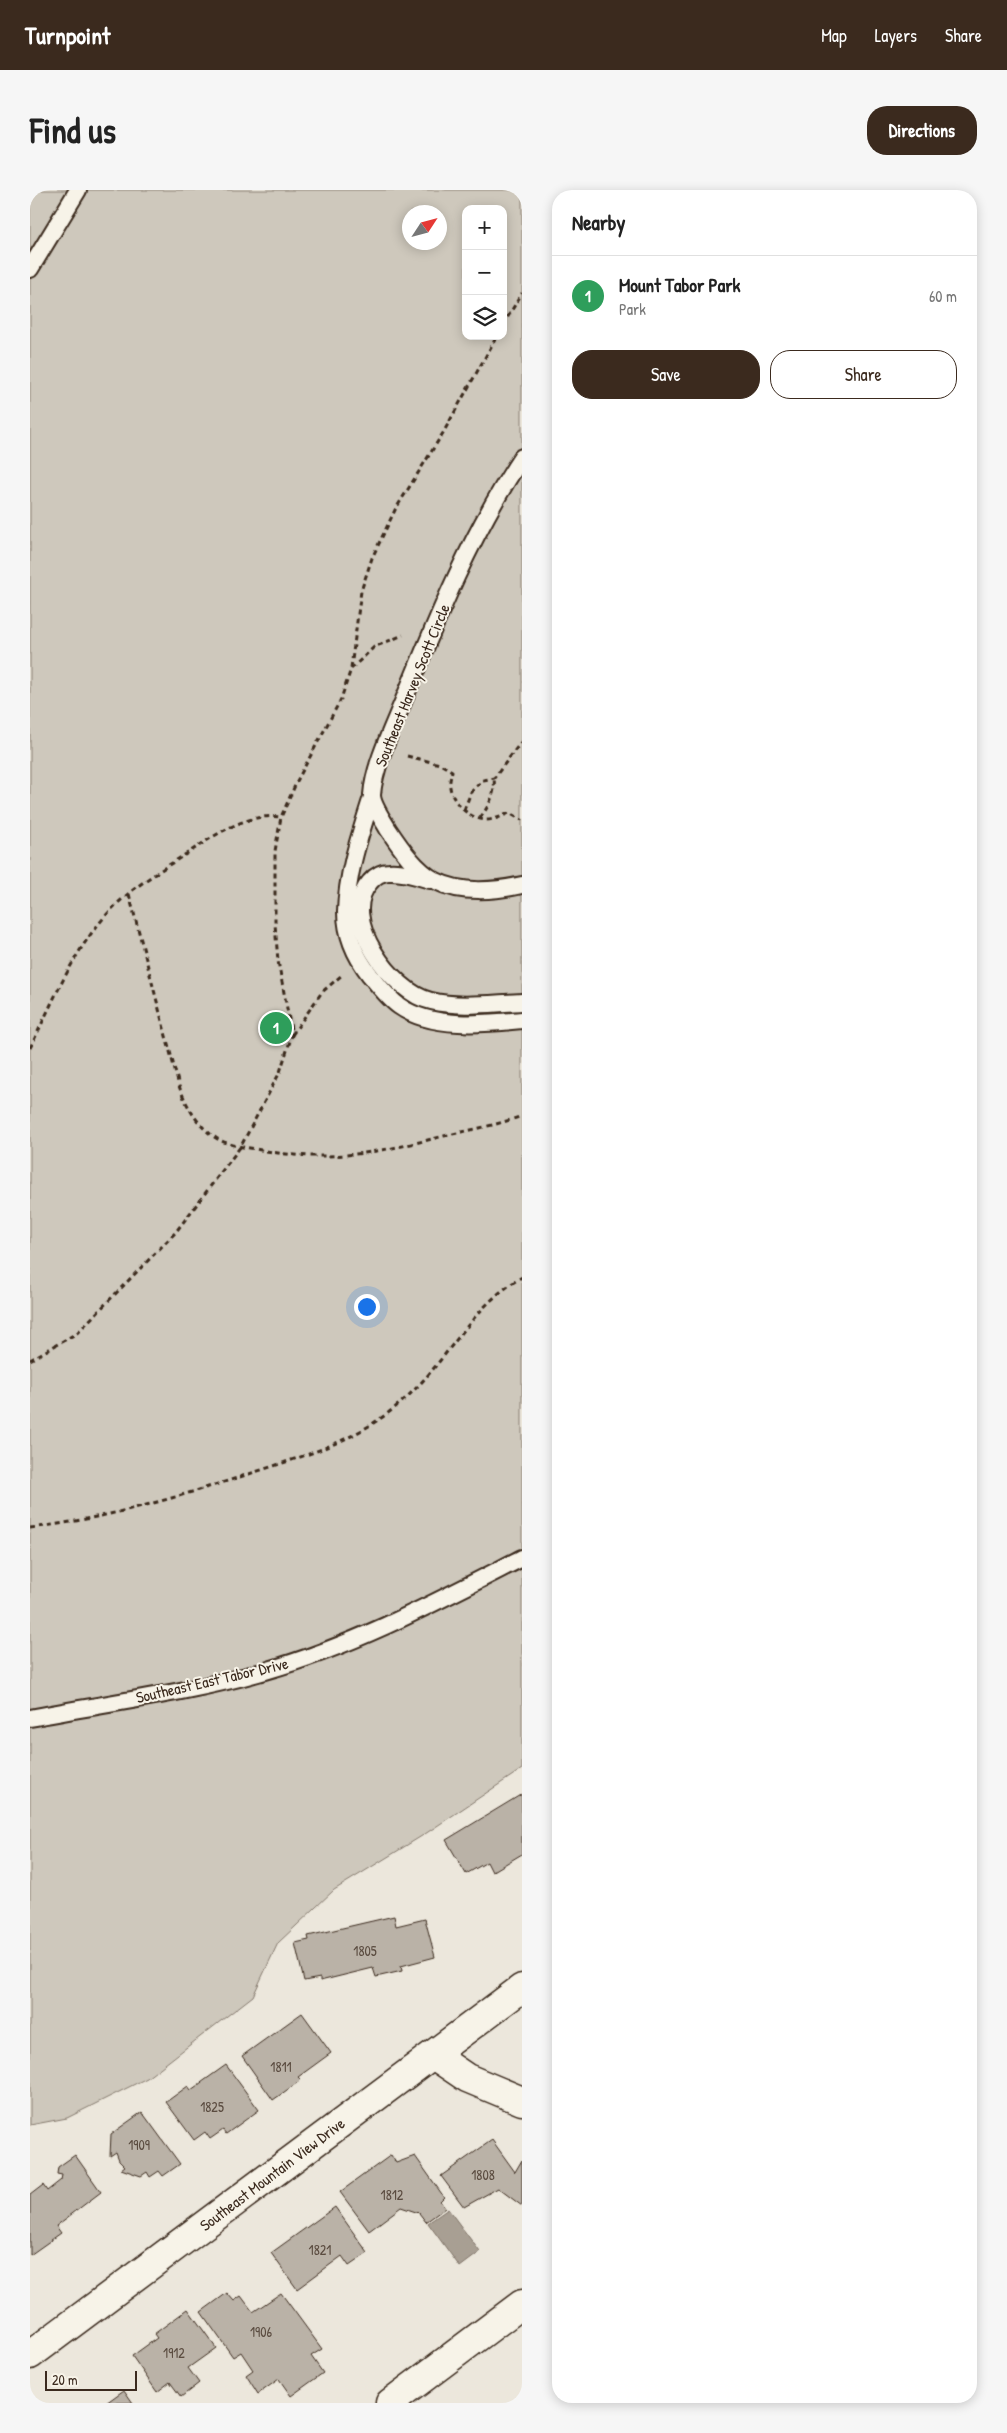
<!DOCTYPE html>
<html lang="en">
<head>
<meta charset="utf-8">
<style>
	body { margin:0; font-family:"Patrick Hand",sans-serif; background:#f6f6f6; color:#222 }
	.controls { position:absolute; right:15px; top:15px; display:grid; overflow:hidden; border-radius:10px; box-shadow:0 2px 12px #0003 }
	.controls button { width:45px; height:45px; display:grid; place-items:center; padding:0; border:0; border-bottom:1px solid #e0e0e0; background:#fff; color:#222; font:25px sans-serif }
	.compass { position:absolute; left:372px; top:15px; width:45px; height:45px; border-radius:50%; background:#fff; box-shadow:0 2px 12px #0003; rotate:54deg }
	.scale { position:absolute; left:15px; bottom:12px; width:92px; box-sizing:border-box; padding-left:5px; border:2px solid #3b2a1e; border-top:0; font-size:14px; line-height:18px; white-space:nowrap; color:#3b2a1e; -webkit-text-stroke:4px #f7f3e8; paint-order:stroke }
	.you { position:absolute; left:336px; top:1116px; width:18px; height:18px; margin:-12px; border:4px solid #fff; border-radius:50%; background:#1a73e8; box-shadow:0 0 0 8px #1a73e833 }
	.badge { display:grid; place-items:center; width:32px; height:32px; border-radius:50%; background:#3b2a1e; color:#fff; font-size:16px; font-weight:700 }
	.pin { position:absolute; translate:-50% -50%; border:2px solid #fff; box-shadow:0 1px 5px #0006 }
	.list { margin:0; padding:0; list-style:none }
	h2 { display:flex; justify-content:space-between; align-items:center; height:65px; margin:0; padding:0 20px; font-size:21px }
	h2 small { font-size:16px; font-weight:400; color:#767676 }
	.list li { display:grid; grid-template-columns:32px 1fr auto; gap:15px; align-items:center; box-sizing:border-box; height:80px; padding:0 20px; border-top:1px solid #e0e0e0 }
	.list b { display:block; font-size:19px; white-space:nowrap }
	.list p { margin:0; font-size:16px; white-space:nowrap; color:#767676 }
	.list em { font-size:16px; font-style:normal; color:#767676 }
	.actions { display:flex; gap:10px; padding:15px 20px }
	.actions a { flex:1; padding:11px 0; border:1px solid #3b2a1e; border-radius:20px; text-align:center; font-size:18px; color:#3b2a1e }
	.actions .main { background:#3b2a1e; color:#fff }
	.icon { flex:none; width:28px; height:28px; fill:none; stroke:currentColor; stroke-width:2; stroke-linecap:round; stroke-linejoin:round }
	.map { position:relative; flex:none; width:492px; height:2213px; overflow:hidden; border-radius:20px }
	header { display:flex; align-items:center; gap:30px; box-sizing:border-box; height:70px; padding:0 25px; background:#3b2a1e; color:#fff }
	header strong { font-size:24px }
	nav { display:flex; gap:28px; margin-inline-start:auto; font-size:18px }
	.intro { display:flex; align-items:center; justify-content:space-between; box-sizing:border-box; height:120px; padding:0 30px }
	h1 { margin:0; font-size:35px }
	.button { padding:12px 22px; border-radius:20px; background:#3b2a1e; color:#fff; font-size:18px; font-weight:700 }
	main { display:flex; gap:30px; padding:0 30px }
	aside { flex:1; background:#fff; border-radius:20px; box-shadow:0 2px 12px #0003 }
	.map>svg:first-child { display:block }
</style>
</head>
<body>
<header>
<strong>Turnpoint</strong>
<nav><a>Map</a><a>Layers</a><a>Share</a></nav>
</header>
<div class="intro"><h1>Find us</h1><a class="button">Directions</a></div>
<main>
<div class="map">
<svg width="492" height="2213" viewBox="0 0 492 2213">
	<rect width="100%" height="100%" fill="#ece7dc"/>
	<filter id="ink" filterUnits="userSpaceOnUse"><feTurbulence type="fractalNoise" baseFrequency=".02" numOctaves="2"/><feDisplacementMap in="SourceGraphic" scale="10" xChannelSelector="R" yChannelSelector="G"/><feConvolveMatrix kernelMatrix="1 2 1 2 8 2 1 2 1" color-interpolation-filters="sRGB"/></filter>
	<g filter="url(#ink)">
		<path fill="#cec8bc" stroke="#84796d" fill-rule="evenodd" d="M0,0H492V1579L395,1644L304,1700L248,1753L223,1806L117,1888L37,1928L0,1935ZM436,19H473V146H436ZM380,22H410V52H380Z"/>
		<path fill="#a89f93" stroke="#7c7064" d="M418,2019L450,2062L430,2077L398,2033Z"/>
		<g fill="#bab2a7" stroke="#3b2a1e">
			<path d="M492,1604V1664L462,1682L457,1672L436,1684L416,1650Z"/>
			<path d="M364,1726L366,1736L395,1729L405,1767L371,1776L372,1781L346,1787L343,1778L290,1791V1788L274,1791L265,1753L279,1750L278,1746Z"/>
			<path d="M272,1823L301,1863L268,1887L271,1890L243,1910L212,1866Z"/>
			<path d="M196,1875L229,1920L196,1944L193,1940L180,1949L175,1942L164,1950L136,1912L158,1896L161,1900Z"/>
			<path d="M112,1922L150,1974L133,1986L129,1981L120,1987L117,1982L111,1986L91,1979L95,1976L89,1970L86,1962L80,1966L81,1944Z"/>
			<path d="M462,1950L485,1982L492,1970V2016L468,1998L434,2017L411,1986Z"/>
			<path d="M45,1965L71,2002L26,2036L31,2043L0,2065V2005L13,1995L17,2001L31,1990L32,1985L27,1984L28,1977Z"/>
			<path d="M361,1965L366,1973L385,1966L414,2007L410,2011L415,2018L396,2032L389,2023L371,2017L339,2041L310,2002Z"/>
			<path d="M305,2017L338,2063L319,2076L312,2066L267,2099L241,2063Z"/>
			<path d="M197,2103L204,2111L211,2106L223,2122L251,2103L292,2159L281,2166L293,2183L261,2206L249,2189L228,2204L216,2185L223,2180L211,2162L203,2167L171,2122Z"/>
			<path d="M158,2119L186,2158L158,2178L169,2193L151,2207L140,2192L127,2202L102,2166L127,2148L124,2144Z"/>
			<path d="M94,2200L103,2213H76Z"/>
		</g>
		<g fill="none" stroke-linecap="round" stroke-linejoin="round">
			<g stroke="#3b2a1e" stroke-width="20">
				<g id="service">
					<path d="M0,79L48,0"/>
					<path d="M492,267C442,342 407,428 373,512C362,539 344,576 342,605C342,615 353,630 358,639C370,657 386,681 406,691C431,704 466,701 492,695"/>
					<path d="M342,607C330,645 317,682 316,722C316,745 326,767 340,785C349,796 358,808 369,816C401,839 455,834 492,830"/>
					<path d="M400,690C387,686 373,681 359,682C351,682 345,686 340,692C307,728 363,803 401,811C430,818 463,813 492,812"/>
					<path d="M0,1528C78,1513 159,1503 235,1481C326,1455 408,1411 492,1368"/>
				</g>
			</g>
			<g stroke="#3b2a1e" stroke-width="31">
				<g id="minor">
					<path d="M403,1865L437,1888L492,1911"/>
					<path d="M0,2165L492,1798"/>
					<path d="M360,2213L492,2114"/>
				</g>
			</g>
			<g stroke="#3b2a1e" stroke-width="3" stroke-dasharray="5 4" stroke-linecap="butt">
				<path d="M473,135L492,103"/>
				<path d="M321,478L331,401L342,368L365,320L413,243L467,146"/>
				<path d="M377,566L410,574L422,581C421,586 419,592 420,597C422,613 440,629 456,630C464,630 473,626 479,623L492,630"/>
				<path d="M434,620L441,602L453,590L464,588L492,551"/>
				<path d="M450,628C459,616 466,603 464,588"/>
				<path d="M99,704L149,896C156,915 168,937 186,948C198,955 212,957 226,959C297,974 346,963 414,946C440,940 467,935 492,926"/>
				<path d="M262,845L292,802L312,785"/>
				<path d="M0,858C23,812 44,758 81,720C104,695 138,676 167,657C191,641 220,623 251,627"/>
				<path d="M0,1170L47,1143L145,1043L211,956L250,882L262,845L248,771L245,734V661L251,627L267,591L311,509L321,479L344,457L373,445"/>
				<path d="M0,1338C75,1329 145,1308 216,1285C276,1265 331,1251 378,1206C419,1168 442,1116 492,1087"/>
			</g>
			<use href="#service" stroke="#f7f3e8" stroke-width="16"/>
			<use href="#minor" stroke="#f7f3e8" stroke-width="28"/>
		</g>
	</g>
	<g text-anchor="middle" dominant-baseline="central" stroke-width="4" stroke-linejoin="round" paint-order="stroke">
		<g font-size="14" fill="#5b4c40">
			<text x="335" y="1760">1805</text>
			<text x="251" y="1876">1811</text>
			<text x="182" y="1916">1825</text>
			<text x="109" y="1954">1909</text>
			<text x="453" y="1984">1808</text>
			<text x="362" y="2004">1812</text>
			<text x="290" y="2059">1821</text>
			<text x="231" y="2141">1906</text>
			<text x="144" y="2162">1912</text>
		</g>
		<g font-size="16" fill="#3b2a1e" stroke="#f7f3e8">
			<text transform="translate(382 495) rotate(-68)">Southeast Harvey Scott Circle</text>
			<text transform="translate(182 1490) rotate(-13)">Southeast East Tabor Drive</text>
			<text transform="translate(242 1984) rotate(-37)">Southeast Mountain View Drive</text>
		</g>
	</g>
</svg>
<div class="controls">
<button>+</button>
<button>−</button>
<button><svg class="icon" aria-label="layers" viewBox="0 0 24 24"><path d="M12 4l9 5-9 5-9-5zM3 14l9 5 9-5"/></svg></button>
</div>
<svg class="compass" viewBox="-18 -18 36 36"><path d="M0-13l5 13h-10z" fill="#e53935"/><path d="M0 13l5-13h-10z" fill="#767676"/></svg>
<div class="scale">20 m</div>
<div class="you"></div>
<div class="pin badge" style="left:246px;top:838px;background:#2e9e5b">1</div>
</div>
<aside>
<h2>Nearby<small></small></h2>
<ul class="list">
<li><span class="badge" style="background:#2e9e5b">1</span><div><b>Mount Tabor Park</b><p>Park</p></div><em>60 m</em></li>
</ul>
<div class="actions"><a class="main">Save</a><a>Share</a></div>
</aside>
</main>
</body>
</html>
